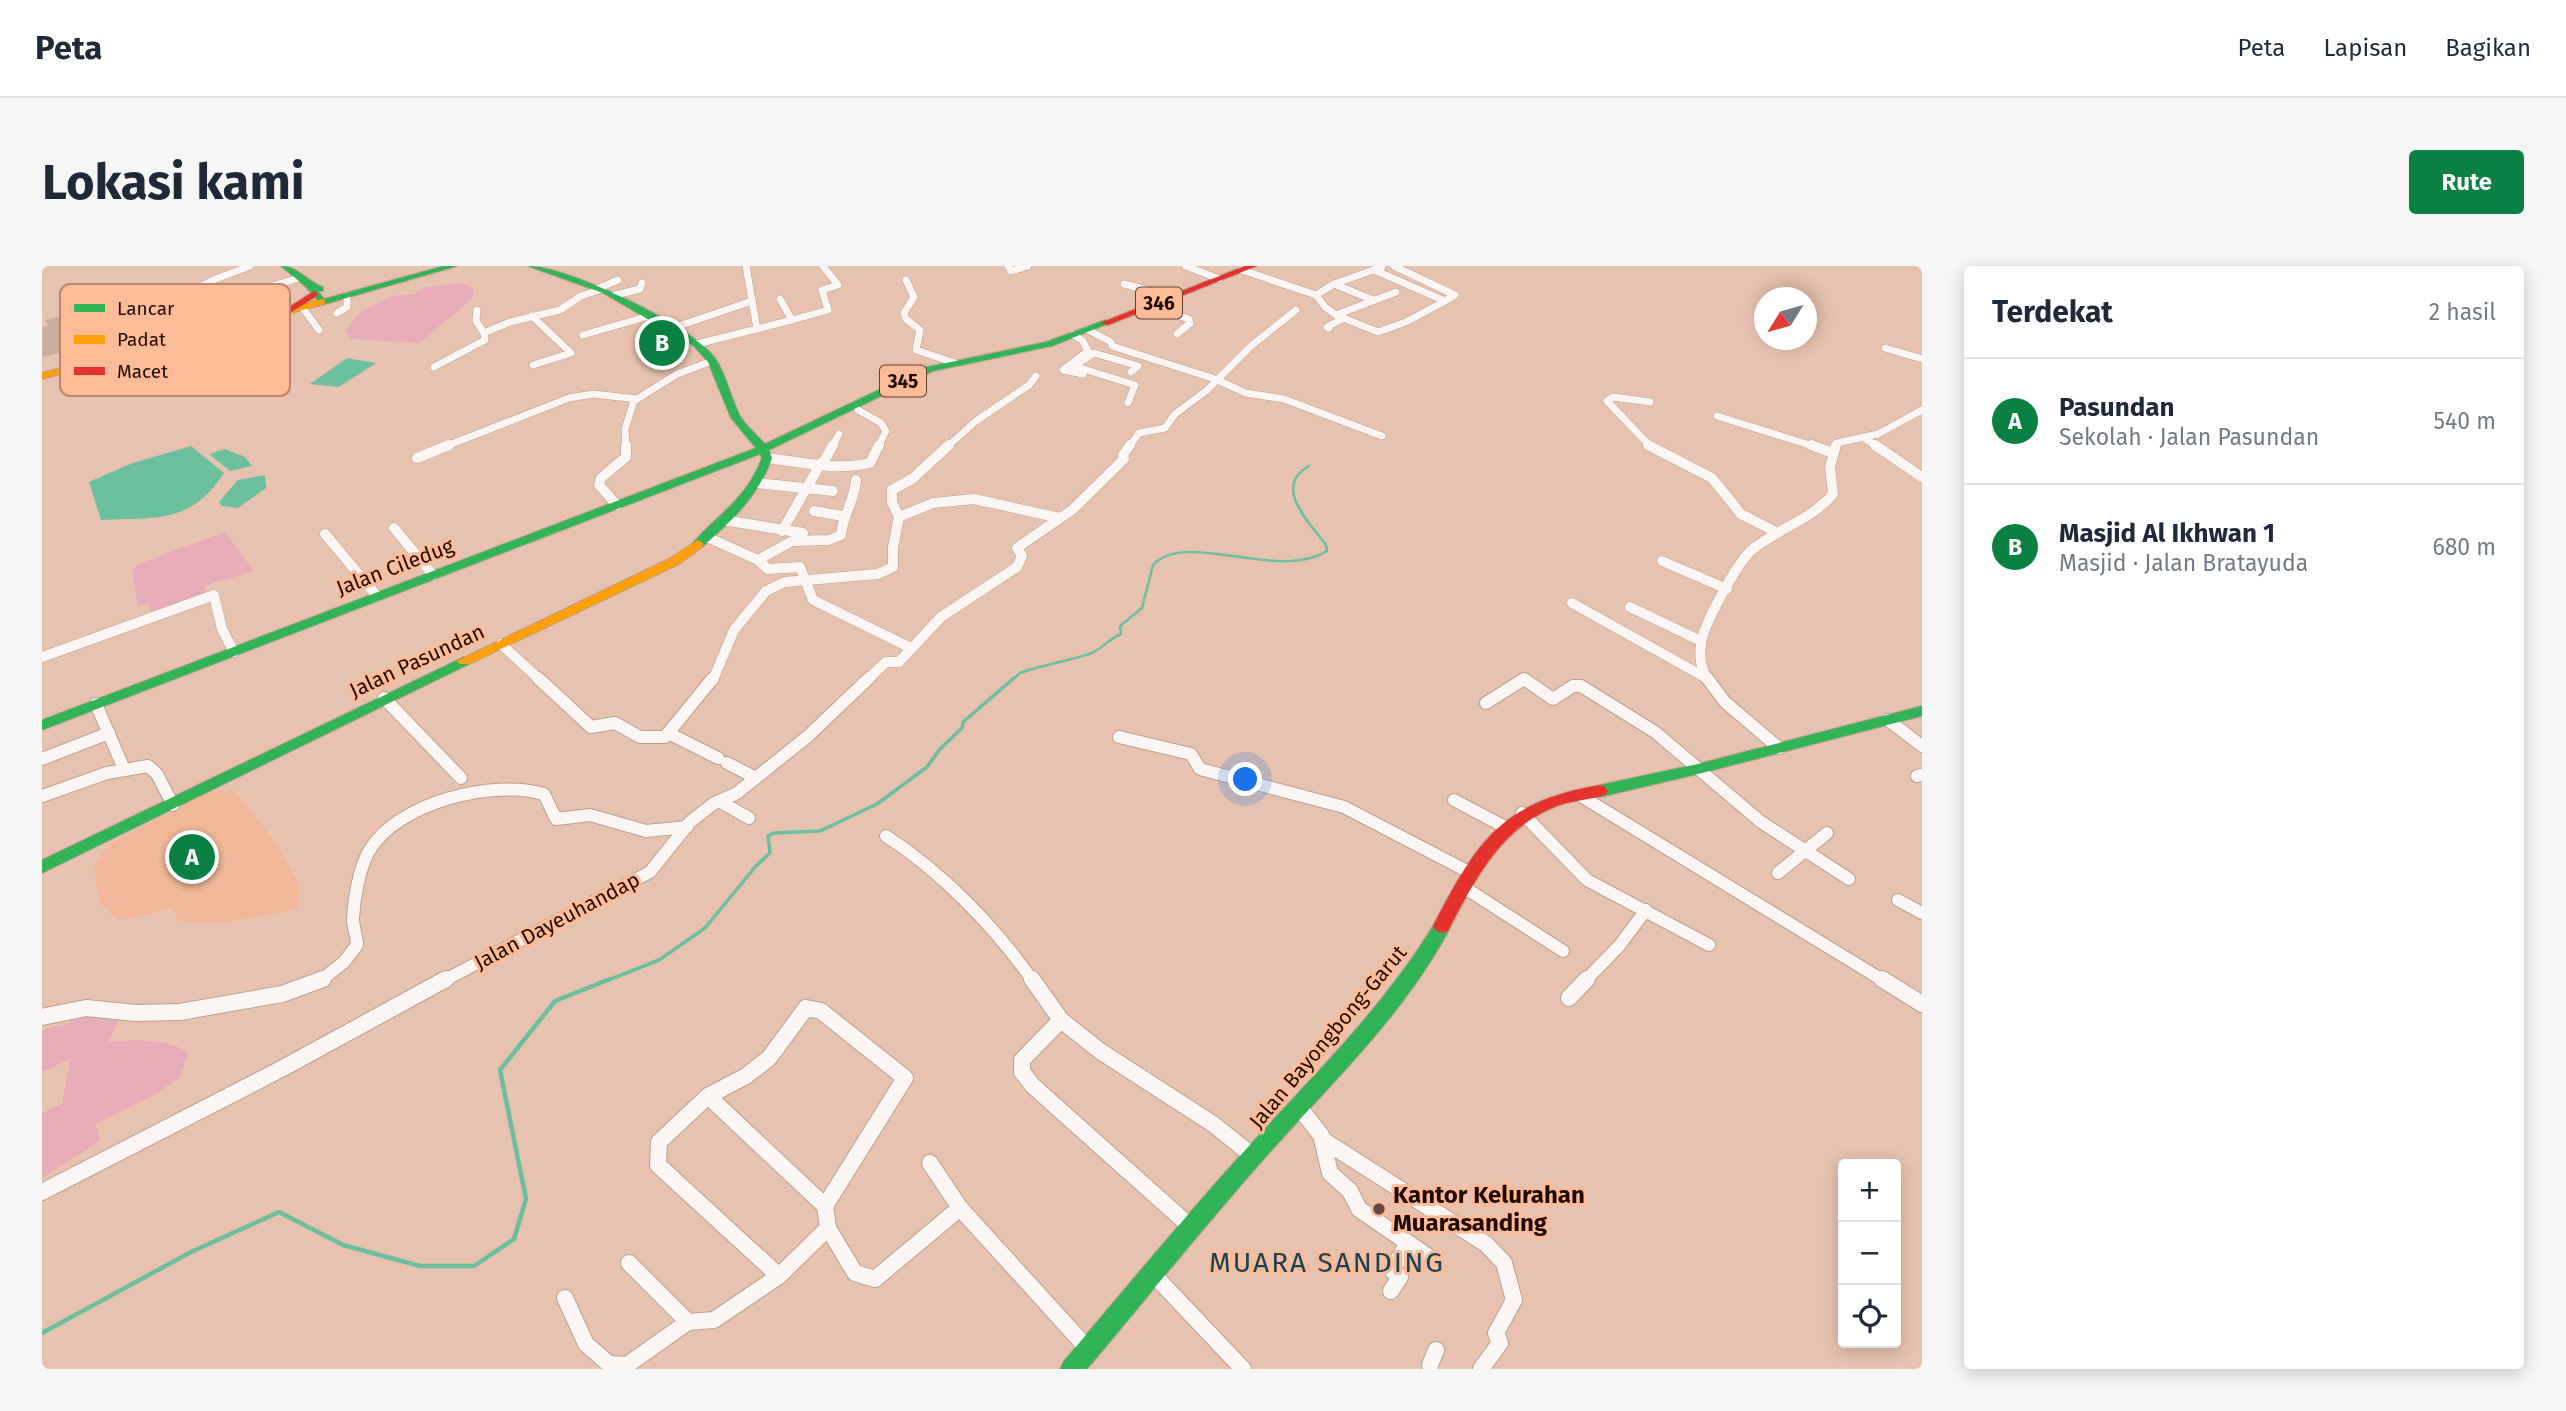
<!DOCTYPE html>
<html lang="id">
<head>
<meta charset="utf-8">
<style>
	body { margin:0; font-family:"Fira Sans",sans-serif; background:#f6f6f7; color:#1f2937 }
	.controls { position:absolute; right:21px; bottom:21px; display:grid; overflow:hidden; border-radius:7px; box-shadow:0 4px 18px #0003 }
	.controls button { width:63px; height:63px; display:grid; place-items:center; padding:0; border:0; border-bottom:2px solid #e0e1e3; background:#fff; color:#1f2937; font:35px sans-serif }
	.compass { position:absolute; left:1712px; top:21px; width:63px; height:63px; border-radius:50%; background:#fff; box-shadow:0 4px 18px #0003; rotate:233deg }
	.you { position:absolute; left:1204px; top:514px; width:24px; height:24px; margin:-18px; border:5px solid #fff; border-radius:50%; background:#1a73e8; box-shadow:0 0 0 10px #1a73e833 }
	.badge { display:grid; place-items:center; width:46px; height:46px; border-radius:50%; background:#0b8043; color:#fff; font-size:23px; font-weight:700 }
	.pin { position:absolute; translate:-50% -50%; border:4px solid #fff; box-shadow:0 2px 7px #0006 }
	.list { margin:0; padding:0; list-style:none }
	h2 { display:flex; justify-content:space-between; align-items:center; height:91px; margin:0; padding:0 28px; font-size:30px }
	h2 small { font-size:23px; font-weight:400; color:#747a83 }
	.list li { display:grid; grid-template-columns:46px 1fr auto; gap:21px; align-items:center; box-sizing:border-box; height:126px; padding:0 28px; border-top:2px solid #e0e1e3 }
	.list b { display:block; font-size:26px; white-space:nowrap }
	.list p { margin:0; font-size:23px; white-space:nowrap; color:#747a83 }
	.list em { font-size:23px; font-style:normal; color:#747a83 }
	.icon { flex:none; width:38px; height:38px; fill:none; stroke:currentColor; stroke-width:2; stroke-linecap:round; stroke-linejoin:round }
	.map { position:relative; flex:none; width:1880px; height:1103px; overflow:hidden; border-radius:7px }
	header { display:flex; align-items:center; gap:42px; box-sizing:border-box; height:98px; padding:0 35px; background:#fff; border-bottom:2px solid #e0e1e3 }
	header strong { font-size:33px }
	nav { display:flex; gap:38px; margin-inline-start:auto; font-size:24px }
	.intro { display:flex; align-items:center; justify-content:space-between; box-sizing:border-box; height:168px; padding:0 42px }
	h1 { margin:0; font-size:49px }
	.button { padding:18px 32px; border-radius:7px; background:#0b8043; color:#fff; font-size:24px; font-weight:700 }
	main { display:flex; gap:42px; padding:0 42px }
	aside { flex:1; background:#fff; border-radius:7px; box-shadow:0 4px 18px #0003 }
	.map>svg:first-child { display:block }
</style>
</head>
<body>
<header>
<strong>Peta</strong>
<nav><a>Peta</a><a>Lapisan</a><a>Bagikan</a></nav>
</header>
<div class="intro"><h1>Lokasi kami</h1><a class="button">Rute</a></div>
<main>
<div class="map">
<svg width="1880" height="1103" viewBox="0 0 1880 1103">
	<rect width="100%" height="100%" fill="#e7c2ae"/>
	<path fill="#f0b799" d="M193,525L235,578L257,619L256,643L184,656L137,655L130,642L76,655L58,637L52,602L65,580L167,526Z"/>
	<g fill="#e6adb8">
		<path d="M420,17L432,22L430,33L377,77L309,73L303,65L319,45L351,30L372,28L384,21Z"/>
		<path d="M183,266L212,305L164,319L163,327L109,346L106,338L96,340L90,304L99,297Z"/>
		<path d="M34,743L80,745L67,776C90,773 128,772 146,787L138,811L113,829L54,858L58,875L0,912V847L20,838L28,793L0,806V764L26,758Z"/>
	</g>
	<g fill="#6cc09e">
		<path d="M305,92L334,97L297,121L268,118Z"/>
		<path d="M149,180L182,207C148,259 114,251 59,254L47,216L88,198Z"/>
		<path d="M183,183L203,191L210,200L188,205L167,188Z"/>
		<path d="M223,209L224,222L196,242L180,240L177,236L196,214Z"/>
	</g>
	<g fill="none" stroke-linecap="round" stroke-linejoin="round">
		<path stroke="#6cc09e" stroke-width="2.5" d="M970,414L978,407C1001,399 1025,395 1047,388C1060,384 1066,373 1079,368L1078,360L1100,342L1111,299C1143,263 1236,316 1285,285L1284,279C1267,256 1230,221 1267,200"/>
		<path stroke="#6cc09e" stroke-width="3.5" d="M564,715L617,694L663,662L714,600L728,587L726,570L731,567L778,565L835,538L885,501L898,483L920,462L921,456L972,412"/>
		<path stroke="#6cc09e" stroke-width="4.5" d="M0,1067L149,986L237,946L301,979L378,1000H432L472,973L484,933L458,804L513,735L568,713"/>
	</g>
	<path fill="#ccae9e" d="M39,42L44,50L61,46L67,55L74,54L84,72L0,91V61L6,60L3,54L27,48L25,45Z"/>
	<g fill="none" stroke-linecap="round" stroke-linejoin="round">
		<g stroke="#bda090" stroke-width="8">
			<g id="street-far3">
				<path d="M704,0L715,63"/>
				<path d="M966,0L969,5L986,0"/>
				<path d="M1144,0L1177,13"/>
				<path d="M1352,0L1413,29L1403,35"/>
				<path d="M1200,4L1274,29L1283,41L1294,49L1336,66L1364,56L1403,35L1332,4"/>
				<path d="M864,14L872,31L862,47L864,53L878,64L874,84L913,97"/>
				<path d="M1082,18L1133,31"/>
				<path d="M1292,18L1331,34"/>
				<path d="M557,22L576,14"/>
				<path d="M85,23L125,77"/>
				<path d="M573,29L598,23L600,17"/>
				<path d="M1274,29L1292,18L1340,1"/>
				<path d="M193,31L257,12"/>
				<path d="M134,33L171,14L208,0"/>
				<path d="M1108,40L1147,53L1148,57L1135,68"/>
				<path d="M158,41L180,63"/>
				<path d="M260,41L277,64"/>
				<path d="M435,44L434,55L442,67L468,56L518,44L539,30L560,23"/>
				<path d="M295,47L305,41V30"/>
				<path d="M1294,49L1354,26"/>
				<path d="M490,50L529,87L491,99"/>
				<path d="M750,54L786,44L780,24L796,19L781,0"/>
				<path d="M1287,62L1285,61L1302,52"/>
				<path d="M628,63L710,35"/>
				<path d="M1046,64L1069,76L1070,80L1173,113L1204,127L1242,133L1340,170"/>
				<path d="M541,69L607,50"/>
				<path d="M1031,69L1040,74L1046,85L1021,104L1041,108"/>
				<path d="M655,78L750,54L738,33"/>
				<path d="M1843,82L1880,93"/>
				<path d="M73,91L82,103"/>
				<path d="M392,101L443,74L442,67"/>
				<path d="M1608,136L1571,131L1565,135L1609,181"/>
				<path d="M1086,137L1093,119L1032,100L1052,87L1096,100L1089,106"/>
				<path d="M816,144L839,157L844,165L836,181"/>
				<path d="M1675,150L1774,181"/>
				<path d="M1822,172L1836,181"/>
				<path d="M402,181L527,132L551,128L595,133"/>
				<path d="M584,181L583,163L592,135L635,108L670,95"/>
				<path d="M790,181L797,168"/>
				<path d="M905,181L934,155L987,119L994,110"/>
				<path d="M1087,181L1097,167L1123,162L1133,148L1164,125L1209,80L1254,44"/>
				<path d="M1794,181L1795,177L1836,168L1880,144"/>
			</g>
		</g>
		<g stroke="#bda090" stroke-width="11">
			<g id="street-far2">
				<path d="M1606,179L1670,212L1699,248L1736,267"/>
				<path d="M1769,179L1791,187"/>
				<path d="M1833,179L1880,211"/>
				<path d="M375,192L407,179"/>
				<path d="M725,192C758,196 795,205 828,197L837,179"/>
				<path d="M781,197L791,179"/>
				<path d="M714,217L791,225"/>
				<path d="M575,239L557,219L559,212L584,191V179"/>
				<path d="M772,245L801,250"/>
				<path d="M857,251L891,237L932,233L1018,252"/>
				<path d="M681,254L761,267"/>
				<path d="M352,262L391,309"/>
				<path d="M740,265L779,197"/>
				<path d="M283,268L335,330"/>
				<path d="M665,271L716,294L726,303L758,301L771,334L869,382"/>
				<path d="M716,294L750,275L787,274L799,269C801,248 813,234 814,214"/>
				<path d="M1620,295L1685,323"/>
				<path d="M1530,337L1666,413"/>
				<path d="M1588,341L1659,375"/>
				<path d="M459,378L498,414"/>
				<path d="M0,391L172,329L180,363L192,386"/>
				<path d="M671,414L692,364L724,325L743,316L836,308L851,301V281L857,251L850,236V224L870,213L907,179"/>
				<path d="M825,414L844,396H857L899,351L975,301L980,290L975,282L1030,244L1082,193L1081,189L1088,179"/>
				<path d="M1480,414H1484"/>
				<path d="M1666,414C1659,403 1657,391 1659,378C1661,359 1696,295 1711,283C1737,262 1769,254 1791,228L1788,201L1794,179"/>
			</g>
		</g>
		<g stroke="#bda090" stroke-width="14">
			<g id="street-far1">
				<path d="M496,412L549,461L573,457L598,471H623L671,412"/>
				<path d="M1665,412L1683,436L1737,482"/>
				<path d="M342,432L419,512"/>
				<path d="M1444,437L1482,413L1511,433L1531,420H1539L1613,466L1719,556L1807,613"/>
				<path d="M54,438L82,503"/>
				<path d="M1846,454L1880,480"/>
				<path d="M626,467L676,492"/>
				<path d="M1077,471L1149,488L1158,503L1302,541L1427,606"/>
				<path d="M0,493L67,467"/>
				<path d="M685,497L714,512"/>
				<path d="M1875,510L1880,509"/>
				<path d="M0,530L65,507L106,500L115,508L131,539"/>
				<path d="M1539,530L1842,715"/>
				<path d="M1412,534L1463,561"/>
				<path d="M677,535L707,552"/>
				<path d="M1480,547L1545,614L1667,679"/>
				<path d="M844,570C901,607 952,660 991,715"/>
				<path d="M1736,607L1785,567"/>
				<path d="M1420,620L1521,685"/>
				<path d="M1856,634L1880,647"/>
				<path d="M278,715L302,696L315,679C315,670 311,662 311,653C312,632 317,603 327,585C356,536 451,513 502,528L514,553L548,549L604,565L645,561"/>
				<path d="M401,715L608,606L648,556L671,538L695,527L765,471L827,412"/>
				<path d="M1543,715L1577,680L1604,644"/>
			</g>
		</g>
		<g stroke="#bda090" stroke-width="18">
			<g id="street">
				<path d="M990,713L1019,754L1058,785L1171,858L1211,890"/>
				<path d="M1840,713L1880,738"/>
				<path d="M1527,732L1545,713"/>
				<path d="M0,751L44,742L94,747L138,746L240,728L281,713"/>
				<path d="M1019,754L980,794V806L991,820L1150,962"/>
				<path d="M666,830L783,940L786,962L813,1007L833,1013L918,942"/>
				<path d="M1257,841L1279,869L1288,907L1308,925L1317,943L1388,992"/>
				<path d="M1281,874L1444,978L1462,997L1472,1034L1454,1067L1458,1077L1439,1103"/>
				<path d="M888,897L918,942L1046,1083"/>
				<path d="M0,926L241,802L404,713"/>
				<path d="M587,997L646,1056"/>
				<path d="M1111,1008L1201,1103"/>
				<path d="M737,1010L616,899L617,876L666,830L704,810L727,792L764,742L779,745L863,812L783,940"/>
				<path d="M1349,1025L1358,1011L1350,1004L1366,977"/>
				<path d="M523,1032L544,1078L567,1098L585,1099L646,1056L672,1054L737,1010L786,962"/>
				<path d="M1388,1099L1394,1084"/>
			</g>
		</g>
		<g stroke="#bda090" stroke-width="2">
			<g id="fast">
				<path d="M239,0C255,0 266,16 281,21V25H276L282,33L402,0H415L280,39L264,21Z"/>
				<path d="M486,0C525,0 655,61 675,95C685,112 689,132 698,150C704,160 715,169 723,178L885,101L1004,76L1063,54L1068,57L1010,80L891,105L727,184L730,192C717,229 690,255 660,281H652L650,278C678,246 703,235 720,192L718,188L0,464V454L714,182L689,152L666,96L652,80L561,27Z"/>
				<path d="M422,391L429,395L427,398L0,607V594Z"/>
				<path d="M1880,440V450L1656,508L1558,531L1550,525L1558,519L1656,498Z"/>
				<path d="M1400,653L1406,655L1409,660C1362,750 1286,820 1220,895C1160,963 1103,1034 1045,1103H1018L1022,1095C1083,1023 1143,950 1207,880C1273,808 1343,740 1394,655Z"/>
			</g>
		</g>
		<g stroke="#bda090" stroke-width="2">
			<g id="slow">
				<path d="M280,33L283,34V38L0,113V107Z"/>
				<path d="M656,274L662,278L660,281L637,298L427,398H417L415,395L629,292Z"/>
			</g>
		</g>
		<g stroke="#bda090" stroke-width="2">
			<g id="jam">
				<path d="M1203,0H1215L1066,59L1058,57Z"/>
				<path d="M272,25L276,28L275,30L248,47L241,45Z"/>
				<path d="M1558,519L1563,521L1566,525L1563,529C1548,534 1531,534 1515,540C1458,562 1433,614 1406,665L1400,667L1394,665L1391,660C1435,575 1459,536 1558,519Z"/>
			</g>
		</g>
		<use href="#street-far3" stroke="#fbf6f3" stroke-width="7"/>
		<use href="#street-far2" stroke="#fbf6f3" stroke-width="10"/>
		<use href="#street-far1" stroke="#fbf6f3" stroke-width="12"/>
		<use href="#street" stroke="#fbf6f3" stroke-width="16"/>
		<use href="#fast" fill="#30b455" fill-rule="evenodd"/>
		<use href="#slow" fill="#ff9f0a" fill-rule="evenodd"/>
		<use href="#jam" fill="#e5322d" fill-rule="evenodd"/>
	</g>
	<circle fill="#664a3d" stroke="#febb97" stroke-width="2.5" cx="1337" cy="943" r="7"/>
	<g text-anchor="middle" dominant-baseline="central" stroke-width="6" stroke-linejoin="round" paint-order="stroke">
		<g fill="#febb97" stroke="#633e2d" stroke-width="2">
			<rect x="1094" y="21.5" width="46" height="31" rx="5"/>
			<rect x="838" y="99.5" width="46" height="31" rx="5"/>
		</g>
		<g font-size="19" font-weight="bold" fill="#200900">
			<text x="1117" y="37">346</text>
			<text x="861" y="115">345</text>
		</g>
		<g font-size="21" fill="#200900" stroke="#febb97">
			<text transform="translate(353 301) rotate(-21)">Jalan Ciledug</text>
			<text transform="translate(375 395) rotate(-25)">Jalan Pasundan</text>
			<text transform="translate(515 655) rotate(-28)">Jalan Dayeuhandap</text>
			<text transform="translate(1286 771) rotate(-50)">Jalan Bayongbong-Garut</text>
		</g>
		<g font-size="24" font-weight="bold" fill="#200900" stroke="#febb97" text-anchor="start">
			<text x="1351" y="929">Kantor Kelurahan<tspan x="1351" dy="28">Muarasanding</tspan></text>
		</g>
		<g font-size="28" letter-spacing="2" fill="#154458" stroke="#febb97">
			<text x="1285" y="996">MUARA SANDING</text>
		</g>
	</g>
	<rect x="18" y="18" width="230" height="112" rx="10" fill="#febb97" stroke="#bb866a" stroke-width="2"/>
	<rect x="32" y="38" width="31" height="8" fill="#30b455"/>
	<rect x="32" y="69" width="31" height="9" fill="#ff9f0a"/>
	<rect x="32" y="101" width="31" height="8" fill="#e5322d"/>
	<g font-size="19" fill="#200900">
		<text x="75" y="49">Lancar</text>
		<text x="75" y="80">Padat</text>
		<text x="75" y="112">Macet</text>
	</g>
</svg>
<div class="controls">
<button>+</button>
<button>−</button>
<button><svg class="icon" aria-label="locate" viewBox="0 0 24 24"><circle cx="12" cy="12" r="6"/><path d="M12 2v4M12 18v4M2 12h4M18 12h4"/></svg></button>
</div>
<svg class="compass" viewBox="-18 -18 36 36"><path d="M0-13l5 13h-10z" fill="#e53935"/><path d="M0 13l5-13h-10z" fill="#747a83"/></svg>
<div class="you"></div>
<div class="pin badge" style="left:150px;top:591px">A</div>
<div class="pin badge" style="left:620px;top:77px">B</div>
</div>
<aside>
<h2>Terdekat<small>2 hasil</small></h2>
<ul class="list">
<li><span class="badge">A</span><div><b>Pasundan</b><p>Sekolah · Jalan Pasundan</p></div><em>540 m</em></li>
<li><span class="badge">B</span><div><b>Masjid Al Ikhwan 1</b><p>Masjid · Jalan Bratayuda</p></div><em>680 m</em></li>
</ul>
</aside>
</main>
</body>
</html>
